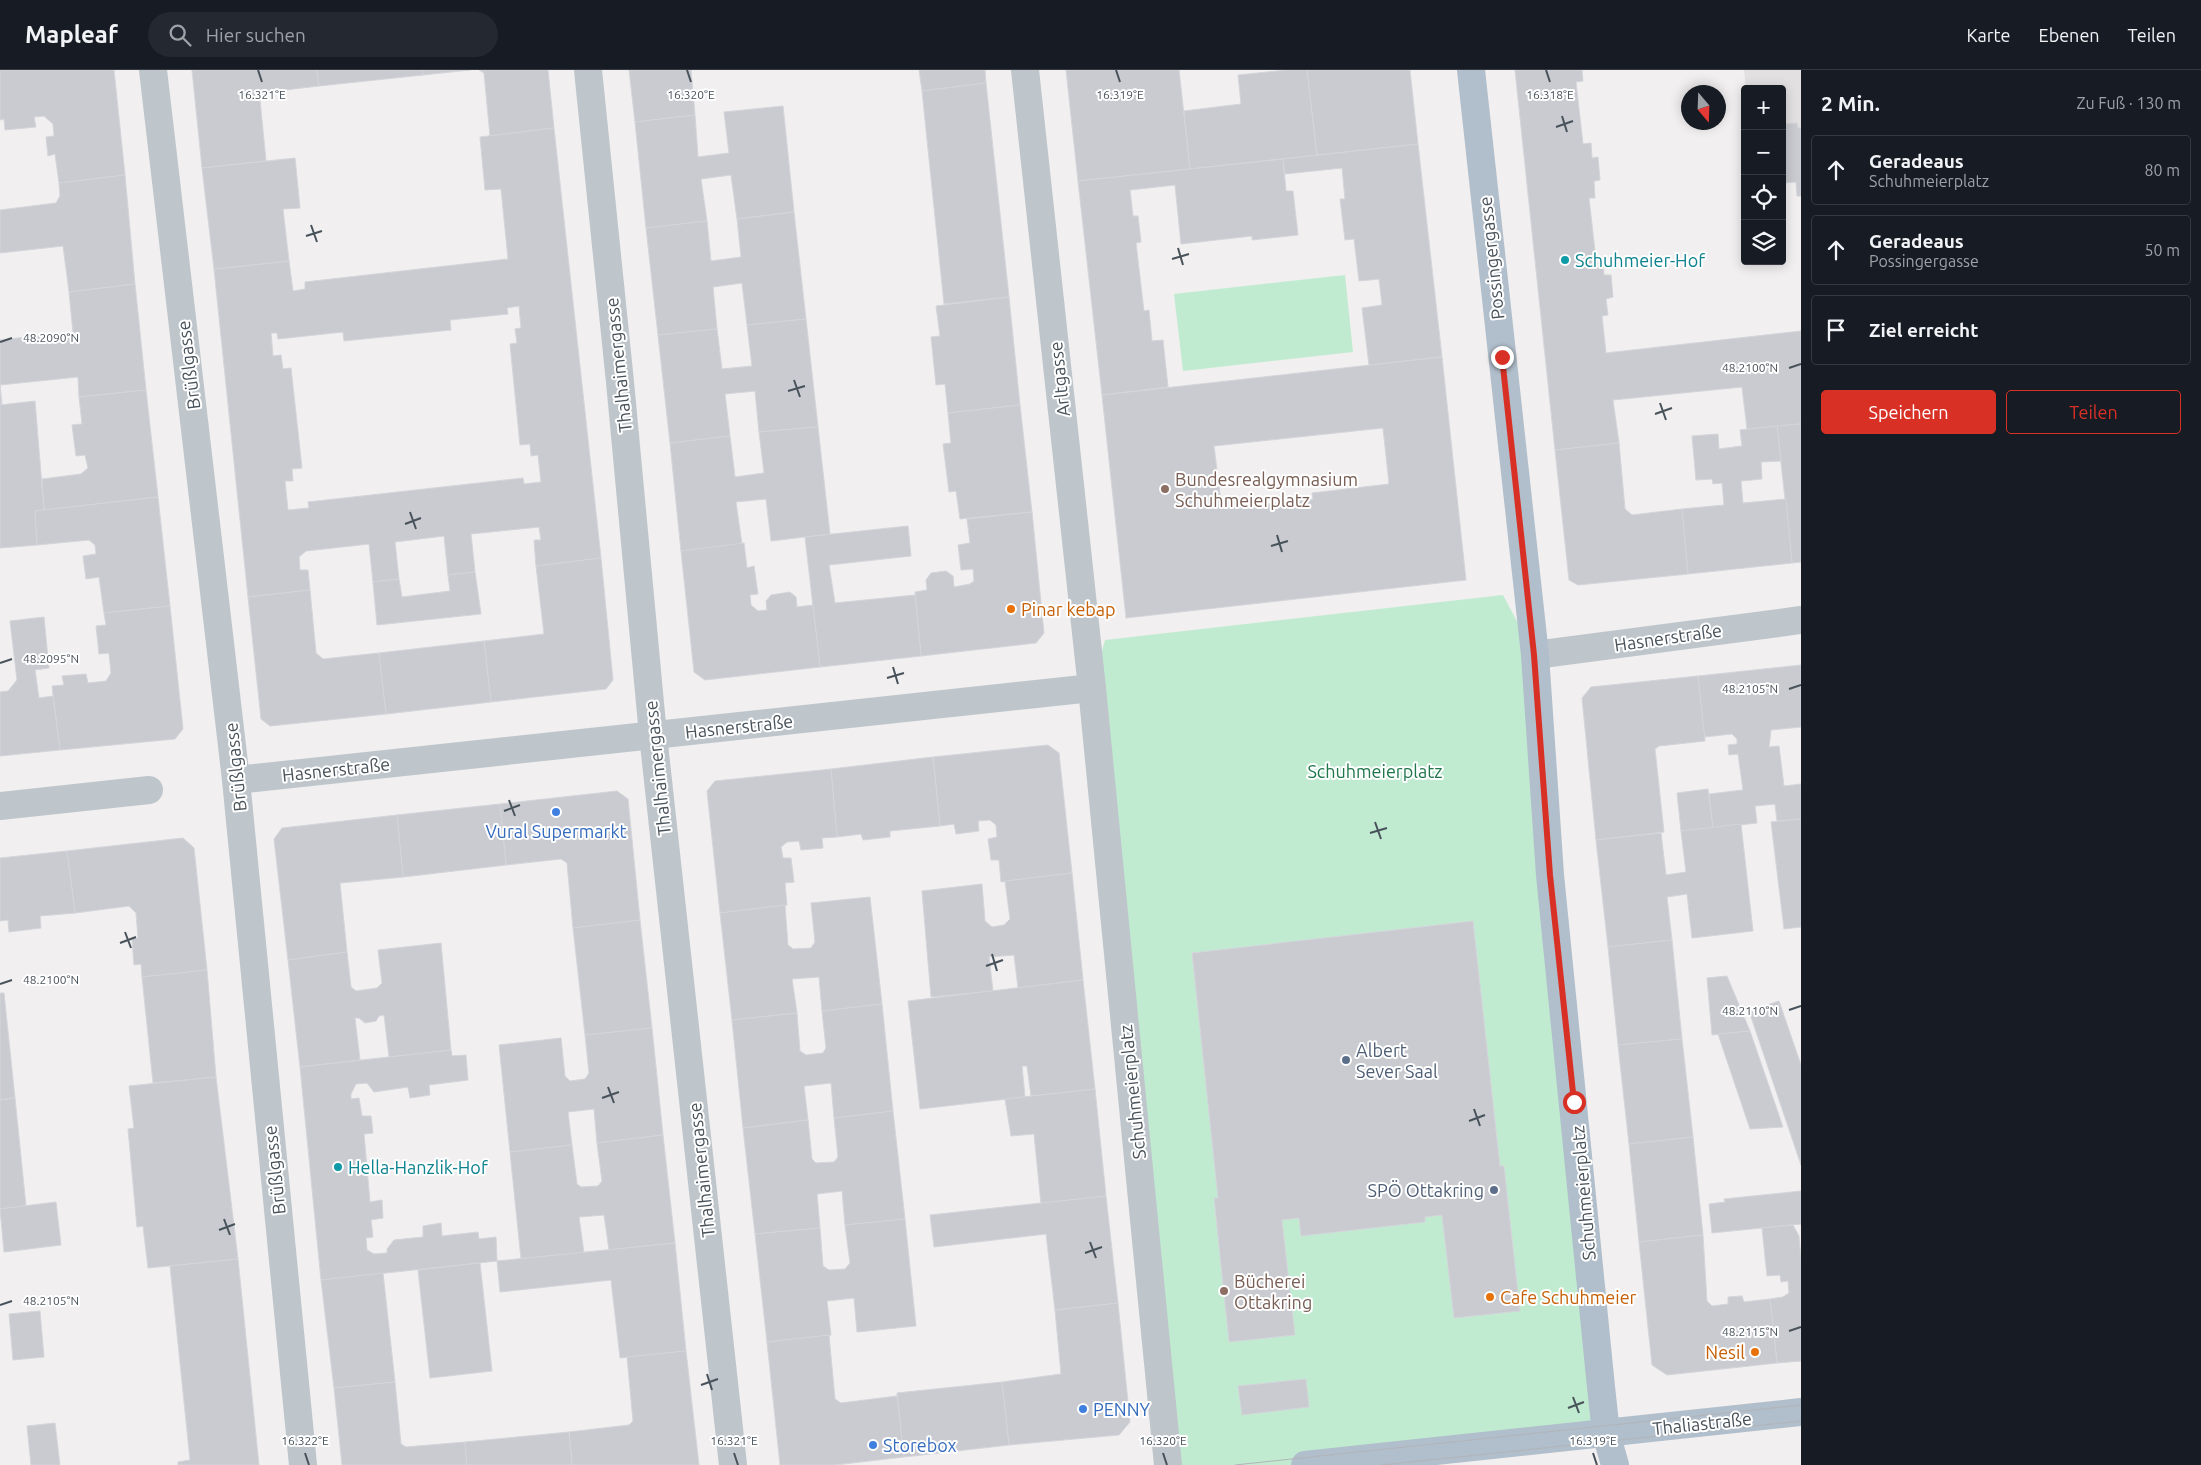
<!DOCTYPE html>
<html lang="de">
<head>
<meta charset="utf-8">
<style>
	body { margin:0; font-family:Ubuntu,sans-serif; background:#242831; color:#f1f3f6 }
	.controls { position:absolute; right:15px; top:15px; display:grid; overflow:hidden; border-radius:5px; box-shadow:0 2px 12px #0003 }
	.controls button { width:45px; height:45px; display:grid; place-items:center; padding:0; border:0; border-bottom:1px solid #363941; background:#171b24; color:#f1f3f6; font:25px sans-serif }
	.compass { position:absolute; left:1681px; top:15px; width:45px; height:45px; border-radius:50%; background:#171b24; box-shadow:0 2px 12px #0003; rotate:161deg }
	.stop { position:absolute; width:15px; height:15px; margin:-11px; border:4px solid #d93025; border-radius:50%; background:#fff }
	.stop.end { background:#d93025; border-color:#fff; box-shadow:0 1px 5px #0008 }
	.list { margin:0; padding:0; list-style:none }
	h2 { display:flex; justify-content:space-between; align-items:center; height:65px; margin:0; padding:0 20px; font-size:21px }
	h2 small { font-size:16px; font-weight:400; color:#9ea1a6 }
	.list li { display:grid; grid-template-columns:32px 1fr auto; gap:15px; align-items:center; box-sizing:border-box; height:70px; margin:0 10px 10px; padding:0 10px; border:1px solid #363941; border-radius:5px }
	.list b { display:block; font-size:19px; white-space:nowrap }
	.list p { margin:0; font-size:16px; white-space:nowrap; color:#9ea1a6 }
	.list em { font-size:16px; font-style:normal; color:#9ea1a6 }
	.actions { display:flex; gap:10px; padding:15px 20px }
	.actions a { flex:1; padding:11px 0; border:1px solid #d93025; border-radius:5px; text-align:center; font-size:18px; color:#d93025 }
	.actions .main { background:#d93025; color:#fff }
	.icon { flex:none; width:28px; height:28px; fill:none; stroke:currentColor; stroke-width:2; stroke-linecap:round; stroke-linejoin:round }
	.map { position:relative; flex:none; width:1801px; height:1395px; overflow:hidden }
	header { display:flex; align-items:center; gap:30px; box-sizing:border-box; height:70px; padding:0 25px; background:#171b24; border-bottom:1px solid #363941 }
	header strong { font-size:24px }
	nav { display:flex; gap:28px; margin-inline-start:auto; font-size:18px }
	.search { width:350px; height:45px; background:#242831; display:flex; align-items:center; gap:12px; box-sizing:border-box; padding:0 18px; border-radius:28px; color:#9ea1a6; font-size:19px }
	main { display:flex }
	aside { flex:1; background:#171b24 }
	.map>svg:first-child { display:block }
</style>
</head>
<body>
<header>
<strong>Mapleaf</strong>
<div class="search"><svg class="icon" aria-label="search" viewBox="0 0 24 24"><circle cx="10" cy="10" r="6"/><path d="M15 15l6 6"/></svg>Hier suchen</div>
<nav><a>Karte</a><a>Ebenen</a><a>Teilen</a></nav>
</header>
<main>
<div class="map">
<svg width="1801" height="1395" viewBox="0 0 1801 1395">
	<rect width="100%" height="100%" fill="#f1efef"/>
	<path fill="#e2e0e0" d="M1744,0H1801V126H1797L1796,112L1782,113V19H1746Z"/>
	<g fill="#c1ebd1" fill-rule="evenodd">
		<path d="M1345,205L1353,282L1183,301L1174,224Z"/>
		<path d="M1503,525L1535,585L1606,1363L1305,1395H1168L1092,618L1105,570ZM1473,851L1500,1096L1504,1097L1520,1241L1454,1248L1442,1145L1425,1147V1152L1301,1166L1299,1148L1282,1150L1294,1265L1229,1272L1214,1129L1218,1128L1192,883Z"/>
	</g>
	<g fill="#c9cbd1" stroke="#d3d5da" fill-rule="evenodd">
		<path d="M0,0H114L125,105L59,113L55,84L48,86L46,67L54,66L53,54L44,46L34,47L36,57L5,60L4,49L0,50Z"/>
		<path d="M192,0H317L319,16L268,22L260,30L266,91L202,98Z"/>
		<path d="M317,0H422L423,5L319,16Z"/>
		<path d="M422,0H470L423,5Z"/>
		<path d="M479,0H548L554,58L490,66L484,3Z"/>
		<path d="M629,0H691L695,45L635,52Z"/>
		<path d="M919,0H985L986,13L922,21Z"/>
		<path d="M1066,0H1179L1190,99L1078,111Z"/>
		<path d="M1287,0H1307L1317,85L1190,99L1184,41L1241,34L1238,5Z"/>
		<path d="M1307,0H1410L1418,74L1317,85Z"/>
		<path d="M1515,0H1582L1583,11L1576,12L1583,74L1591,73L1592,88L1598,87L1600,110L1594,111L1595,128H1589L1596,190L1603,189L1604,205H1611L1613,227L1606,229L1608,245L1602,246L1606,283L1801,261V354L1747,359L1742,317L1613,330L1619,373L1555,380Z"/>
		<path d="M986,13L1009,227L944,234L922,21Z"/>
		<path d="M783,36L794,142L737,149L731,105L701,109L707,151L646,158L635,52L695,45L698,87L729,83L724,42Z"/>
		<path d="M1797,53L1798,58H1801V126H1797L1796,112L1782,113V54Z"/>
		<path d="M554,58L601,488L536,496L534,470H541L539,457L471,464L475,502L448,505L444,466L395,472L399,509L373,512L369,474L306,481L299,487L300,500H308L310,520L248,527L214,199L289,191L293,221L305,219V212L508,189L501,119L485,120L480,67ZM519,236L521,258L515,259L517,273L510,274L520,375L530,374L531,386L538,385L541,412L524,414L523,408L308,432L309,438L288,440L285,411H293L292,399L302,398L291,298L283,299L281,285L273,286L271,263H277L278,269L343,262L344,271L451,260L450,250L508,244L507,238Z"/>
		<path d="M1418,74L1442,287L1369,295L1362,238L1382,235L1379,209L1359,211L1354,169L1345,170L1340,129H1345L1342,98L1285,104L1283,89Z"/>
		<path d="M295,88L300,138L283,139L289,191L214,199L202,98Z"/>
		<path d="M1283,89L1286,121H1293L1298,165L1252,170V166L1181,174L1175,115L1130,120L1133,146H1138L1141,172L1136,173L1144,241L1149,240L1152,271L1163,270L1168,317L1102,325L1078,111Z"/>
		<path d="M125,105L135,214L69,222L63,176L0,183V140L56,133L60,126L59,113Z"/>
		<path d="M794,142L806,249L747,255L742,213L713,217L717,259L658,265L646,158L707,151L711,191L741,187L737,149Z"/>
		<path d="M135,214L146,320L79,327L78,307L0,315L2,334L0,335V270L73,262L69,222Z"/>
		<path d="M1009,227L1020,335L948,343L945,314L936,315L931,267L940,266L936,236Z"/>
		<path d="M806,249L818,357L759,362L755,321L725,324L730,366L670,373L658,265L717,259L722,299L752,296L747,255Z"/>
		<path d="M1442,287L1466,510L1126,548L1102,325ZM1383,358L1389,414L1312,423L1313,429L1260,435L1259,428L1221,432L1214,376Z"/>
		<path d="M146,320L158,427L44,440L42,409L81,404L88,398L85,385L76,386L72,355L82,354L79,327Z"/>
		<path d="M35,331L44,440L35,441L37,475L0,478V335Z"/>
		<path d="M1020,335L1032,442L960,449L956,421L949,422L943,374L951,373L948,343Z"/>
		<path d="M1801,354V492L1792,493L1777,356Z"/>
		<path d="M1777,356L1781,391L1761,392L1762,409L1741,411L1743,433L1786,429L1792,493L1688,504L1682,439L1724,435L1722,413L1713,414L1712,409L1696,410L1692,366L1718,364L1719,379L1742,376L1740,360Z"/>
		<path d="M818,357L830,464L771,471L766,429L736,432L742,474L681,481L670,373L730,366L735,407L764,403L759,362Z"/>
		<path d="M1619,373L1625,439L1632,445L1682,439L1688,504L1578,515L1569,510L1555,380Z"/>
		<path d="M158,427L170,536L104,543L99,507L86,509L83,486L96,484L95,475L89,470L37,475L35,441Z"/>
		<path d="M1032,442L1044,563L1036,573L921,586L915,522L927,520L926,510L931,503L946,501L953,506L954,517L970,514L974,511L973,499L961,500L958,475L970,473L967,449Z"/>
		<path d="M908,456L911,486L829,495L835,533L915,525L921,586L820,597L805,467Z"/>
		<path d="M744,473L747,498L754,496L758,524L750,525L751,535L758,541L767,540L766,531L771,525L790,522L796,527L797,537L813,535L820,597L705,610L694,602L681,481Z"/>
		<path d="M601,488L613,610L606,619L491,632L484,571L544,564L536,496Z"/>
		<path d="M475,502L481,544L377,555L373,512L399,509L402,527L450,521L448,505Z"/>
		<path d="M310,520L316,583L323,589L379,583L386,644L270,656L261,649L248,527Z"/>
		<path d="M170,536L183,659L175,669L60,680L52,616L64,615L62,606L86,604L88,613L106,611L111,603L109,583L99,584L96,556L106,555L104,543Z"/>
		<path d="M44,547L49,598L35,600L39,628L53,626L60,680L0,686V622L8,621L17,610L10,551Z"/>
		<path d="M484,571L491,632L386,644L379,583Z"/>
		<path d="M1801,595V657L1771,660L1769,677L1779,676L1784,716L1801,714V749L1777,751L1775,734L1755,736L1757,753L1713,758L1709,724L1743,720L1738,684L1729,685L1728,675L1737,674V669L1732,664L1704,667L1698,606Z"/>
		<path d="M1698,606L1705,671L1659,676L1655,679L1664,762L1596,770L1582,628L1591,617Z"/>
		<path d="M1048,675L1059,683L1072,803L1001,812L999,790H991L988,769L997,767L996,755L990,750L978,751L979,761L956,764L954,754L940,756L933,687Z"/>
		<path d="M933,687L940,756L890,761V767L863,770L861,764L837,767L831,699Z"/>
		<path d="M831,699L837,767L822,768L823,778L801,780L799,771L787,772L781,777L783,788H791L794,812L785,813L787,835L720,843L707,721L715,711Z"/>
		<path d="M1708,719L1713,758L1681,761L1677,723Z"/>
		<path d="M617,721L628,729L640,850L573,858L567,793L561,789L506,795L500,734Z"/>
		<path d="M500,734L506,795L403,807L397,745Z"/>
		<path d="M397,745L403,807L340,813L347,882L288,890L274,769L282,758Z"/>
		<path d="M1801,749V857L1784,859L1771,752Z"/>
		<path d="M1741,754L1753,861L1692,868L1687,824L1667,827L1672,870L1608,877L1596,770L1661,763L1666,805L1686,802L1681,761Z"/>
		<path d="M183,768L194,778L207,900L142,907L141,894L134,895L132,869L138,868L136,843L129,836L75,843L67,781Z"/>
		<path d="M67,781L75,843L40,846L41,858L9,862L8,850L0,851V788Z"/>
		<path d="M1072,803L1083,910L1018,918L1014,885L989,887L993,921L931,927L922,821L982,814L985,851L992,857L1004,855L1010,849L1005,811Z"/>
		<path d="M870,827L882,934L822,941L819,907L792,909L797,943L732,950L720,843L785,835L788,875L793,879L811,878L815,872L811,833Z"/>
		<path d="M640,850L652,958L585,965L573,858Z"/>
		<path d="M1473,851L1500,1096H1504L1520,1241L1454,1248L1442,1145L1425,1147V1152L1301,1166L1299,1148L1282,1150L1295,1265L1229,1272L1214,1128H1218L1192,883Z"/>
		<path d="M1672,870L1682,969L1618,975L1608,877Z"/>
		<path d="M441,873L451,980L389,987L384,945L379,946L376,951L365,953L359,948H355L360,990L300,997L288,890L347,882L351,917L356,921L377,918L382,913L378,880Z"/>
		<path d="M207,900L216,1007L153,1013L142,907Z"/>
		<path d="M1727,906L1750,961L1712,965L1707,908Z"/>
		<path d="M1083,910L1095,1019L1031,1026L1027,996H1022L1025,1027L920,1039L908,931Z"/>
		<path d="M0,923H4L15,1028L0,1030Z"/>
		<path d="M1779,931L1801,995V1095L1749,941Z"/>
		<path d="M882,934L893,1041L834,1048L831,1013L804,1016L808,1050L743,1058L732,950L797,943L800,981L806,985L823,983L826,978L822,941Z"/>
		<path d="M652,958L663,1065L597,1073L594,1039L568,1042L572,1075L510,1082L499,975L561,968L565,1006L570,1011L585,1009L589,1003L585,965Z"/>
		<path d="M1750,961L1783,1057L1750,1059L1718,964Z"/>
		<path d="M1682,969L1693,1067L1629,1074L1618,975Z"/>
		<path d="M451,980L452,986L466,985L468,1010L429,1015L430,1025L410,1028L408,1017L374,1022L367,1013L356,1014L351,1024V1029L359,1028L362,1046H371L373,1063L364,1064L370,1132L382,1130L383,1148L371,1150L373,1167L366,1168L367,1180L374,1184L387,1183V1179L394,1170L423,1167V1156L441,1153L442,1166L478,1162L479,1169L496,1167L497,1191L321,1210L300,997Z"/>
		<path d="M216,1007L238,1189L148,1198L143,1156L137,1157L128,1059L134,1058L129,1016Z"/>
		<path d="M1095,1019L1106,1126L1041,1134L1034,1064L1011,1066L1005,1029Z"/>
		<path d="M15,1028L26,1136L0,1139V1030Z"/>
		<path d="M893,1041L905,1149L845,1155L842,1121L817,1124L820,1158L755,1164L743,1058L808,1050L812,1089L816,1093L834,1092L838,1087L834,1048Z"/>
		<path d="M663,1065L675,1173L609,1180L604,1145L579,1147L584,1183L521,1189L510,1082L572,1075L577,1114L581,1117L598,1116L602,1111L597,1073Z"/>
		<path d="M1693,1067L1703,1165L1639,1172L1629,1074Z"/>
		<path d="M1801,1121V1154L1712,1163L1709,1134L1725,1132L1724,1129Z"/>
		<path d="M1106,1126L1118,1233L1055,1240L1046,1164L934,1177L930,1145Z"/>
		<path d="M56,1132L61,1175L4,1182L0,1139Z"/>
		<path d="M905,1149L916,1256L857,1262L854,1228L827,1231L831,1265L767,1272L755,1164L820,1158L823,1196L829,1200L845,1199L850,1193L845,1155Z"/>
		<path d="M1793,1155L1799,1166L1801,1189V1291L1777,1293L1770,1229L1783,1227L1789,1223L1788,1211L1781,1212L1780,1205L1767,1206L1762,1158Z"/>
		<path d="M1703,1165L1707,1231L1712,1236L1728,1234V1227L1742,1226L1744,1232L1770,1229L1777,1293L1667,1305L1652,1295L1639,1172Z"/>
		<path d="M675,1173L686,1281L620,1288L611,1210L500,1222L497,1191Z"/>
		<path d="M238,1189L259,1395H178V1392L190,1390L170,1196Z"/>
		<path d="M480,1193L492,1301L430,1308L418,1200Z"/>
		<path d="M383,1203L395,1312L334,1318L321,1210Z"/>
		<path d="M1118,1233L1130,1352L1119,1365L1009,1375L1002,1312L1061,1304L1055,1240Z"/>
		<path d="M40,1241L44,1287L13,1290L9,1244Z"/>
		<path d="M829,1265L835,1329L841,1333L897,1326L904,1387L835,1395H780L767,1272Z"/>
		<path d="M686,1281L699,1395H572L569,1362L629,1355L633,1351L627,1287Z"/>
		<path d="M1306,1309L1309,1337L1242,1345L1238,1316Z"/>
		<path d="M395,1312L401,1374L406,1377L465,1372L467,1395H342L334,1318Z"/>
		<path d="M1002,1312L1009,1375L904,1387L897,1323Z"/>
		<path d="M55,1353L60,1395H31L27,1356Z"/>
		<path d="M569,1362L572,1395H467L465,1372Z"/>
	</g>
	<g fill="none" stroke-linecap="round" stroke-linejoin="round">
		<g stroke="#bec6cc" stroke-width="28">
			<path d="M153,0L236,710L303,1395"/>
			<path d="M588,0L620,312L653,665L733,1395"/>
			<path d="M1025,0L1092,618L1168,1395"/>
			<path d="M1535,585L1801,550"/>
			<path d="M236,710L1092,618"/>
			<path d="M0,736L149,720"/>
		</g>
		<g stroke="#b1becb" stroke-width="28">
			<path d="M1471,0L1535,585L1550,805L1601,1317L1606,1363L1615,1395"/>
			<path d="M1305,1395L1801,1342"/>
		</g>
		<g stroke="#b1b4b8" stroke-width="1">
			<path d="M1235,1395L1801,1335"/>
			<path d="M1382,1395L1801,1351"/>
		</g>
	</g>
	<g fill="none" stroke-linecap="round" stroke-linejoin="round">
		<path stroke="#d93025" stroke-width="6" d="M1502,287L1534,585L1550,805L1574,1032"/>
	</g>
	<path fill="none" stroke="#48525a" stroke-width="2" d="M258,0L262,12M687,0L691,12M1116,0L1120,12M1546,0L1550,12M1562,46L1567,62M1556,57L1573,51M311,155L317,172M306,166L322,161M1178,178L1183,195M1172,189L1189,184M0,272L12,268M1789,298L1801,294M794,310L800,327M788,321L805,316M1660,333L1666,350M1655,344L1672,338M410,442L416,459M405,454L421,448M1277,465L1282,482M1271,476L1288,471M0,593L12,589M893,597L898,614M887,608L904,603M1789,619L1801,615M509,730L515,746M504,741L520,735M1375,752L1381,769M1370,763L1387,758M125,862L131,878M120,873L136,867M992,884L997,901M986,896L1003,890M0,914L12,910M1789,940L1801,936M608,1017L614,1033M602,1028L619,1022M1474,1039L1480,1056M1469,1051L1485,1045M224,1149L230,1165M219,1160L235,1154M1090,1172L1096,1188M1085,1183L1102,1177M0,1235L12,1231M1789,1261L1801,1257M707,1304L712,1320M701,1315L718,1309M1573,1327L1579,1343M1568,1338L1584,1332M305,1383L309,1395M734,1383L738,1395M1163,1383L1167,1395M1593,1383L1597,1395"/>
	<g fill="#0f9aa8" stroke="#fff" stroke-width="2">
		<circle cx="1565" cy="190" r="5"/>
		<circle cx="338" cy="1097" r="5"/>
	</g>
	<g fill="#8d6e63" stroke="#fff" stroke-width="2">
		<circle cx="1165" cy="419" r="5"/>
		<circle cx="1224" cy="1221" r="5"/>
	</g>
	<g fill="#e8710a" stroke="#fff" stroke-width="2">
		<circle cx="1011" cy="539" r="5"/>
		<circle cx="1490" cy="1227" r="5"/>
		<circle cx="1755" cy="1282" r="5"/>
	</g>
	<g fill="#3f7fe0" stroke="#fff" stroke-width="2">
		<circle cx="556" cy="742" r="5"/>
		<circle cx="1083" cy="1339" r="5"/>
		<circle cx="873" cy="1375" r="5"/>
	</g>
	<g fill="#5c6f8a" stroke="#fff" stroke-width="2">
		<circle cx="1346" cy="990" r="5"/>
		<circle cx="1494" cy="1120" r="5"/>
	</g>
	<g text-anchor="middle" dominant-baseline="central" stroke-width="4" stroke-linejoin="round" paint-order="stroke">
		<g font-size="18" fill="#48525a" stroke="#fff">
			<text transform="translate(1491 188) rotate(-96)">Possingergasse</text>
			<text transform="translate(188 295) rotate(-97)">Brüßlgasse</text>
			<text transform="translate(618 295) rotate(-96)">Thalhaimergasse</text>
			<text transform="translate(1059 309) rotate(-96)">Arltgasse</text>
			<text transform="translate(1668 567) rotate(-8)">Hasnerstraße</text>
			<text transform="translate(739 656) rotate(-6)">Hasnerstraße</text>
			<text transform="translate(235 697) rotate(-96)">Brüßlgasse</text>
			<text transform="translate(657 698) rotate(-96)">Thalhaimergasse</text>
			<text transform="translate(336 699) rotate(-6)">Hasnerstraße</text>
			<text transform="translate(1132 1022) rotate(-96)">Schuhmeierplatz</text>
			<text transform="translate(274 1100) rotate(-96)">Brüßlgasse</text>
			<text transform="translate(701 1100) rotate(-96)">Thalhaimergasse</text>
			<text transform="translate(1583 1123) rotate(-95)">Schuhmeierplatz</text>
			<text transform="translate(1702 1353) rotate(-6)">Thaliastraße</text>
		</g>
		<g font-size="18" fill="#0d838f" stroke="#fff" text-anchor="start">
			<text x="1575" y="190">Schuhmeier-Hof</text>
			<text x="348" y="1097">Hella-Hanzlik-Hof</text>
		</g>
		<g font-size="18" fill="#785e54" stroke="#fff" text-anchor="start">
			<text x="1175" y="409">Bundesrealgymnasium<tspan x="1175" dy="21">Schuhmeierplatz</tspan></text>
			<text x="1234" y="1211">Bücherei<tspan x="1234" dy="21">Ottakring</tspan></text>
		</g>
		<g font-size="18" fill="#c56008" stroke="#fff" text-anchor="start">
			<text x="1021" y="539">Pinar kebap</text>
			<text x="1500" y="1227">Cafe Schuhmeier</text>
			<text x="1745" y="1282" text-anchor="end">Nesil</text>
		</g>
		<g font-size="18" fill="#1f764b" stroke="#fff">
			<text x="1375" y="701">Schuhmeierplatz</text>
		</g>
		<g font-size="18" fill="#366cbe" stroke="#fff" text-anchor="start">
			<text x="556" y="761" text-anchor="middle">Vural Supermarkt</text>
			<text x="1093" y="1339">PENNY</text>
			<text x="883" y="1375">Storebox</text>
		</g>
		<g font-size="18" fill="#4e5e75" stroke="#fff" text-anchor="start">
			<text x="1356" y="980">Albert<tspan x="1356" dy="21">Sever Saal</tspan></text>
			<text x="1484" y="1120" text-anchor="end">SPÖ Ottakring</text>
		</g>
	</g>
	<g font-size="12" text-anchor="middle" fill="#48525a" stroke="#fff" stroke-width="4" stroke-linejoin="round" paint-order="stroke">
		<text x="262" y="29">16.321°E</text>
		<text x="691" y="29">16.320°E</text>
		<text x="1120" y="29">16.319°E</text>
		<text x="1550" y="29">16.318°E</text>
		<text x="51" y="272">48.2090°N</text>
		<text x="1750" y="302">48.2100°N</text>
		<text x="51" y="593">48.2095°N</text>
		<text x="1750" y="623">48.2105°N</text>
		<text x="51" y="914">48.2100°N</text>
		<text x="1750" y="945">48.2110°N</text>
		<text x="51" y="1235">48.2105°N</text>
		<text x="1750" y="1266">48.2115°N</text>
		<text x="305" y="1375">16.322°E</text>
		<text x="734" y="1375">16.321°E</text>
		<text x="1163" y="1375">16.320°E</text>
		<text x="1593" y="1375">16.319°E</text>
	</g>
</svg>
<div class="controls">
<button>+</button>
<button>−</button>
<button><svg class="icon" aria-label="locate" viewBox="0 0 24 24"><circle cx="12" cy="12" r="6"/><path d="M12 2v4M12 18v4M2 12h4M18 12h4"/></svg></button>
<button><svg class="icon" aria-label="layers" viewBox="0 0 24 24"><path d="M12 4l9 5-9 5-9-5zM3 14l9 5 9-5"/></svg></button>
</div>
<svg class="compass" viewBox="-18 -18 36 36"><path d="M0-13l5 13h-10z" fill="#e53935"/><path d="M0 13l5-13h-10z" fill="#9ea1a6"/></svg>
<div class="stop" style="left:1574px;top:1032px"></div>
<div class="stop end" style="left:1502px;top:287px"></div>
</div>
<aside>
<h2>2 Min.<small>Zu Fuß · 130 m</small></h2>
<ul class="list">
<li><svg class="icon" aria-label="ahead" viewBox="0 0 24 24"><path d="M12 20V5M6 11l6-6 6 6"/></svg><div><b>Geradeaus</b><p>Schuhmeierplatz</p></div><em>80 m</em></li>
<li><svg class="icon" aria-label="ahead" viewBox="0 0 24 24"><path d="M12 20V5M6 11l6-6 6 6"/></svg><div><b>Geradeaus</b><p>Possingergasse</p></div><em>50 m</em></li>
<li><svg class="icon" aria-label="arrive" viewBox="0 0 24 24"><path d="M6 21V4h12l-3 4 3 4H6"/></svg><div><b>Ziel erreicht</b></div></li>
</ul>
<div class="actions"><a class="main">Speichern</a><a>Teilen</a></div>
</aside>
</main>
</body>
</html>
